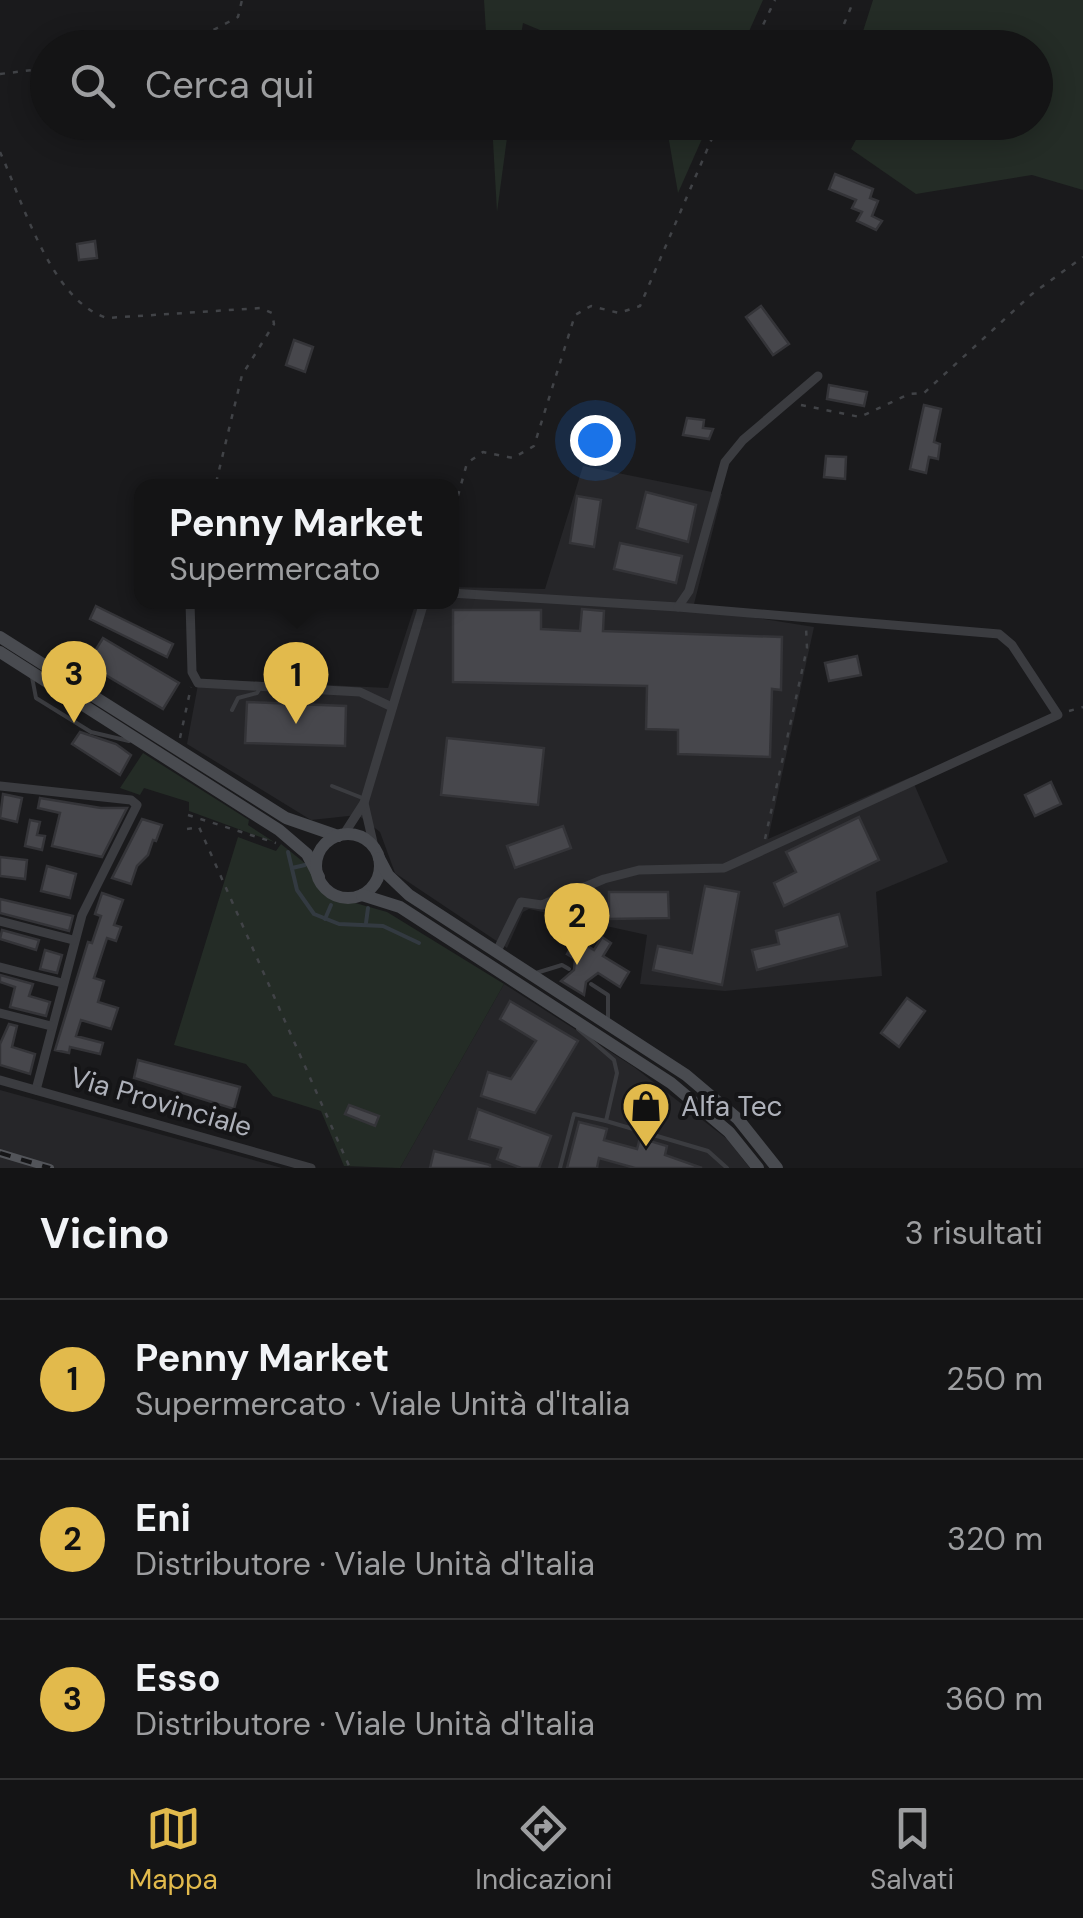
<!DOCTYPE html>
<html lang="it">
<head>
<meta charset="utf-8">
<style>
	body { margin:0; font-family:"DM Sans",sans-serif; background:#1d1d1e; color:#f1f3f6 }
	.you { position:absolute; left:595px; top:440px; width:35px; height:35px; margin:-25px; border:8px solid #fff; border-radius:50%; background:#1a73e8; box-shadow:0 0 0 15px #1a73e833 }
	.badge { display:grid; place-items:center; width:65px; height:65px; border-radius:50%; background:#e2ba4c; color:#111; font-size:32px; font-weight:700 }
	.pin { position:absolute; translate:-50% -82px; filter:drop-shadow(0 2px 5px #0008) }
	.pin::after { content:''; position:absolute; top:52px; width:35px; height:30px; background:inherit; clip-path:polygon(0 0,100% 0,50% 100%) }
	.popup { position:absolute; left:134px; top:479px; width:325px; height:130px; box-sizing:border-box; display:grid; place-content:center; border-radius:20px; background:#141415; filter:drop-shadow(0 2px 8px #0005); font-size:32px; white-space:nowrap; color:#9d9ea0 }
	.popup b { font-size:38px; color:#f1f3f6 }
	.popup::after { content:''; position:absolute; left:50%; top:100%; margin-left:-20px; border:20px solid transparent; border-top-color:#141415 }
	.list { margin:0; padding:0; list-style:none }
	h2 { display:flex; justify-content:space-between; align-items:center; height:130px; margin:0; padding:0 40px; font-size:42px }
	h2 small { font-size:32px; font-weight:400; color:#9d9ea0 }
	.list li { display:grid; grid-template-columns:65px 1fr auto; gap:30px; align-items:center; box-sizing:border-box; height:160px; padding:0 40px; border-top:2px solid #333334 }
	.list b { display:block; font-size:38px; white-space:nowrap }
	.list p { margin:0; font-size:32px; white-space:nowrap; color:#9d9ea0 }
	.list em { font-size:32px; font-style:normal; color:#9d9ea0 }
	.icon { flex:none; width:55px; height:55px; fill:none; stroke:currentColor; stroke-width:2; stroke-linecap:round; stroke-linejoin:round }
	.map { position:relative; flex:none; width:1083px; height:1168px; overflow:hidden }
	.search { position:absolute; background:#141415; box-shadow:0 5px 25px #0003; left:30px; right:30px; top:30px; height:110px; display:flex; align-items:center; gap:25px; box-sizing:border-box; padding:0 35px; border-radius:55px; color:#9d9ea0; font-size:38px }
	.sheet { height:610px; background:#141415 }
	nav { display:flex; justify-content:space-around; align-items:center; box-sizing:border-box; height:140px; border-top:2px solid #333334; background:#141415; font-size:28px; color:#9d9ea0 }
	nav a { display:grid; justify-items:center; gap:5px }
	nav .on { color:#e2ba4c }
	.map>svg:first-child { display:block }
</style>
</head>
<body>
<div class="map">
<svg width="1083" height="1168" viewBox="0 0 1083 1168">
	<rect width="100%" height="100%" fill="#1a1a1c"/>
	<g fill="#262629">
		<path d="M583,466L722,494L693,608L814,627L768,839L911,777L948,862L876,892L882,976L725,991L640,984L647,935L529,909L523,912L507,948L395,873L380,832L358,815L311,820L187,744L199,679L388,688L416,602H451V587L545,589Z"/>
		<path d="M504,984L634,1067L727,1139L750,1168H400Z"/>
		<path d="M0,1090L282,1168H0Z"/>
	</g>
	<g fill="#242c26">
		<path d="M484,0H763L742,47H581L523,23L519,47L487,48Z"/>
		<path d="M873,0H1083V190L1032,175L916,194L851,149L865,123L1036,122V48L858,47Z"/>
		<path d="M492,123H509L497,212Z"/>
		<path d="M666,123H709L678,193Z"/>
		<path d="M143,753L249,820L248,825L274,842L189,811V802L144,788L140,795L120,788Z"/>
		<path d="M238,837L276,851L281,844L306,864L321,889L334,897L387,912L504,984L400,1168L344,1166L321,1111L273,1096L246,1064L174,1045Z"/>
	</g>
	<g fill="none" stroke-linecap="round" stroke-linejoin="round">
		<g stroke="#333a41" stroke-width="4">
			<path d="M288,852L297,890L314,914L339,924L383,926L419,943"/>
			<path d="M292,868L305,865"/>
			<path d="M325,919L331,905"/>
			<path d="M366,923L368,908"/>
		</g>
	</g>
	<g fill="#47474c" stroke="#343438" stroke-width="2.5">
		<path d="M835,174L873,189L870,198L878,201L872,216L882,221L876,230L857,221L862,212L852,208L856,200L829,189Z"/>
		<path d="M95,241L97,258L79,260L77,244Z"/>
		<path d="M761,306L789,344L773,355L746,317Z"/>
		<path d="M294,340L313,347L305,372L286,365Z"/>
		<path d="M829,385L867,392L864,406L827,399Z"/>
		<path d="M924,405L941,409L934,442L940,444L938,459L929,457L926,473L910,469Z"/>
		<path d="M687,418L704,420L703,428L713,429L709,439L683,435Z"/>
		<path d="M826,456L846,457L845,479L824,477Z"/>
		<path d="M646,492L696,505L688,542L637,528Z"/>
		<path d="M577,496L601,500L594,547L570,543Z"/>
		<path d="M620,543L682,556L676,583L614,569Z"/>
		<path d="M96,606L173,644L167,657L90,619Z"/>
		<path d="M582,609L604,611L603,631L782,637L781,690L772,689L770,757L678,754V730L646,729L647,686L453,682V610H541V629L580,631Z"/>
		<path d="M103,638L179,683L163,709L87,664Z"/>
		<path d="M857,656L861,675L829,681L825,663Z"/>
		<path d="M247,702L346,706L345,746L245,743Z"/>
		<path d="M80,732L116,744L131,755L120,775L72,744Z"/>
		<path d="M447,738L544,748L538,805L441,795Z"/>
		<path d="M1051,782L1061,804L1035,816L1025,795Z"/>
		<path d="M3,794L22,798L17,822L0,818Z"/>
		<path d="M40,798L101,808H127L102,857L52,846L60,813L38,808Z"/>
		<path d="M859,817L879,860L784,906L774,883L796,872L786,852Z"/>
		<path d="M142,819L162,825L156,841L153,840L148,855L137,866L131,884L112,878Z"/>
		<path d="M30,820L40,822L37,835L45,836L42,850L25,846Z"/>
		<path d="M563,826L571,848L515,868L507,846Z"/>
		<path d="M0,857L27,860L25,879L0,876Z"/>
		<path d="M47,866L76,874L70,898L41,891Z"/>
		<path d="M705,886L739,892L722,985L653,970L658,946L692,953Z"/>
		<path d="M609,892H668L669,918L609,919Z"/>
		<path d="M102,893L123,900L114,925L121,927L116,941L107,938L94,978L104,981L98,1002L118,1008L111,1029L81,1020L76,1036L103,1043L100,1054L70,1047L69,1053L55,1050L88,942L92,943L101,916L95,914Z"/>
		<path d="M0,899L73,916L69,931L0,913Z"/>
		<path d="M839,914L847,946L757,970L752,950L779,944L776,931Z"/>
		<path d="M2,930L39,940L36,950L0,939Z"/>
		<path d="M602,937L611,943L603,956L629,972L620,987L598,973L586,982L584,995L561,981L574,970L575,959L567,954L576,939L594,950Z"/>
		<path d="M45,950L62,955L57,973L40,969Z"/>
		<path d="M0,975L33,984L29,996L50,1002L46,1016L10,1007L15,987L0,982Z"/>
		<path d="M907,998L925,1011L899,1047L881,1033Z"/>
		<path d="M510,1001L578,1041L535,1113L481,1096L488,1072L511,1079L536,1041L500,1019Z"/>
		<path d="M9,1024L17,1026L12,1047L35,1054L30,1074L0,1065V1044Z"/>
		<path d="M138,1060L240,1087L234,1109L134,1078Z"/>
		<path d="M349,1105L379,1116L375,1126L345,1114Z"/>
		<path d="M478,1109L551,1136L539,1168H521L497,1159L501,1148L469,1139Z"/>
		<path d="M579,1122L607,1129L604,1140L637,1149L640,1138L667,1146L665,1155L702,1168H635L599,1158L597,1168H567Z"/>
		<path d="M434,1151L490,1165V1168H430Z"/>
	</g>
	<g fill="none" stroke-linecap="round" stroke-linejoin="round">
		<g stroke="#414347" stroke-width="2.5" stroke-dasharray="5 8" stroke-linecap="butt">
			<path d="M179,48L238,17L242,0"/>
			<path d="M752,48L775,0"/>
			<path d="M834,48L854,0"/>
			<path d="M0,74L48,68"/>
			<path d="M0,152C23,202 51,301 107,318L261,308L272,313L274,324L242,375L215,487"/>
			<path d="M801,405L860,417L909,394L924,393L1032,294L1083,257"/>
			<path d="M451,521L467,463L483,452L513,458L534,446L575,315L591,306L619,313L640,306L719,122"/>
			<path d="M1069,711L1083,707"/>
			<path d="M180,738L191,687"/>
			<path d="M188,815L276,843"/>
			<path d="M187,829L199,827L350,1168"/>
			<path d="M765,839L807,648L806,627"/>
		</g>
		<g stroke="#3b3c40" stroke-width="4">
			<path d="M32,677L36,698L91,732L129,741"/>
			<path d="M232,710L238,698L257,693L260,688"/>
			<path d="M332,786L365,799"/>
			<path d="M536,973L562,965L569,969"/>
			<path d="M591,984L608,995V1018"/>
			<path d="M606,1121L708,1151L727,1168"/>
			<path d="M560,1168L574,1114L606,1121L617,1073L614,1060L578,1029"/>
		</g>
		<g stroke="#3b3c40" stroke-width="9">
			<path d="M451,593L678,607L689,591L725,462L743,440L818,376"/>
			<path d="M190,602L192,672L198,683L360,692L392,707"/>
			<path d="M0,786L131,800L137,805L82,915L36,1090"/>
			<path d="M364,803L374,847"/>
			<path d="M344,834L364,803L424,602"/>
			<path d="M0,921L73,940"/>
			<path d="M497,951L521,902L542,905L604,879L639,870L724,868L1058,715L1012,645L999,634L678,607"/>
			<path d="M0,967L62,983"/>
			<path d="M0,1013L51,1026"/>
			<path d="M0,1080L311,1168"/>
		</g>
		<g stroke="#494b50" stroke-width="12">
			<path d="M0,637L286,818L338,836"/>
			<path d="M0,652L279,830L307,854L319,877"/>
			<circle cx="348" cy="866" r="32"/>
			<path d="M379,858L388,875L409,895L686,1075L738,1119L777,1168"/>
			<path d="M362,895L400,907L671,1083L729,1132L758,1168"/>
		</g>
		<g stroke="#525459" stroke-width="8">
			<path id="rail" d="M0,1153L50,1168"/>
		</g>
		<use href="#rail" stroke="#151517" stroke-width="4" stroke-dasharray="11" stroke-linecap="butt"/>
	</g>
	<defs>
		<g id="shop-pin" transform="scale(2.5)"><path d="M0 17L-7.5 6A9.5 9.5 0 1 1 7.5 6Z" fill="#e2ba4c" stroke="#151517"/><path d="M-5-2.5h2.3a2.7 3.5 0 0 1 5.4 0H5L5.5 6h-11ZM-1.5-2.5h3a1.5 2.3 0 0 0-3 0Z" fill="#111"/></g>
	</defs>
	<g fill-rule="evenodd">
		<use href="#shop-pin" x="646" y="1106"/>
	</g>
	<g text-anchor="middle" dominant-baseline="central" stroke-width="8" stroke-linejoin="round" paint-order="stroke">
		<g font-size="28" fill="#aeb1ba" stroke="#151517">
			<text transform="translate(161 1102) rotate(16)">Via Provinciale</text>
		</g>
		<g font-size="28" fill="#aeb1ba" stroke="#151517" text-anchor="start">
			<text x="681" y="1106">Alfa Tec</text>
		</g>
	</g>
</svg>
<div class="you"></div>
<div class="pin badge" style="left:296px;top:724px">1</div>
<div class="popup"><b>Penny Market</b>Supermercato</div>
<div class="pin badge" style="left:577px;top:965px">2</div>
<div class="pin badge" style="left:74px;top:723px">3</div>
<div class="search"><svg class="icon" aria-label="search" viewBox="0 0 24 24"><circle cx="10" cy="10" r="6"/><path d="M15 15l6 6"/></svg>Cerca qui</div>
</div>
<section class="sheet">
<h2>Vicino<small>3 risultati</small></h2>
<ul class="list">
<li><span class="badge">1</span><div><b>Penny Market</b><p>Supermercato · Viale Unità d'Italia</p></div><em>250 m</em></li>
<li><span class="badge">2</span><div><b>Eni</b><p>Distributore · Viale Unità d'Italia</p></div><em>320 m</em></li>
<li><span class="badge">3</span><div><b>Esso</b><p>Distributore · Viale Unità d'Italia</p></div><em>360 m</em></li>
</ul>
</section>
<nav>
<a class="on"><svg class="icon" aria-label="map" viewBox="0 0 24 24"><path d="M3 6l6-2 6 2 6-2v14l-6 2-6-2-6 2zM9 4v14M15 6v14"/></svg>Mappa</a>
<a><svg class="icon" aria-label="directions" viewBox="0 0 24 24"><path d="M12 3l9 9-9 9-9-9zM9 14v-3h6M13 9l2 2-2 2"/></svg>Indicazioni</a>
<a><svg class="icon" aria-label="saved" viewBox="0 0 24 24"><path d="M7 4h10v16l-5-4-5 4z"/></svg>Salvati</a>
</nav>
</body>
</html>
